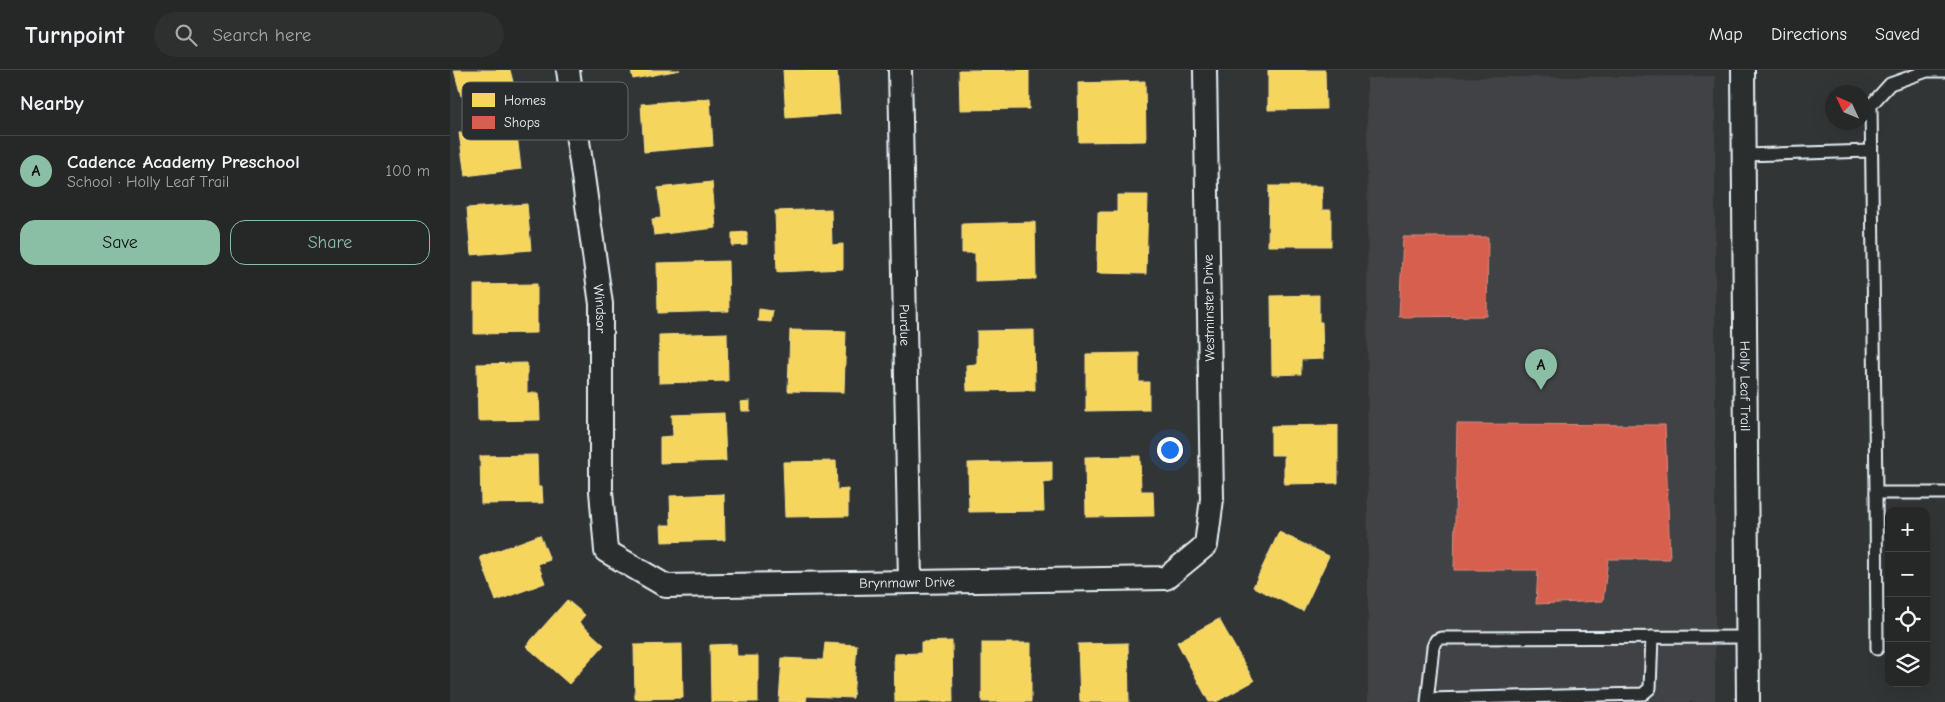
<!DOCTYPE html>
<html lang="en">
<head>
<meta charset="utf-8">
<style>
	body { margin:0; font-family:"Comic Neue",sans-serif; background:#2e3030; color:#f1f3f6 }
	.controls { position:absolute; right:15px; bottom:15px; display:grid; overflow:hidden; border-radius:10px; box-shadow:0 5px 20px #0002 }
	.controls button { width:45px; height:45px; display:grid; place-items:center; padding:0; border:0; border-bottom:1px solid #424445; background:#262828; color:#f1f3f6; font:25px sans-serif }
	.compass { position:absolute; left:1375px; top:15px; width:45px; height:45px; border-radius:50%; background:#262828; box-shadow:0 5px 20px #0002; rotate:314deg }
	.you { position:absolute; left:719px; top:379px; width:18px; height:18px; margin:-12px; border:4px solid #fff; border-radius:50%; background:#1a73e8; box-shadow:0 0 0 8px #1a73e833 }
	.badge { display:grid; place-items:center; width:32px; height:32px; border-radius:50%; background:#8abfa5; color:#111; font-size:16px; font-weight:700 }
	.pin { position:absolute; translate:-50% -41px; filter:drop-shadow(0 1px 2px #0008) }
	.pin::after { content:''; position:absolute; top:26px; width:18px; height:15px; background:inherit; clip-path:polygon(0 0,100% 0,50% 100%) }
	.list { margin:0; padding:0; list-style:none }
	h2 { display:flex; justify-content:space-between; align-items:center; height:65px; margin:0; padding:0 20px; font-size:21px }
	h2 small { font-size:16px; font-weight:400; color:#a4a6a8 }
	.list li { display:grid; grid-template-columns:32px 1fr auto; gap:15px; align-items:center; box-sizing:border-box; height:70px; padding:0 20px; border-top:1px solid #424445 }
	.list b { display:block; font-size:19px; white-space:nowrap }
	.list p { margin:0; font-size:16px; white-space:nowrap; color:#a4a6a8 }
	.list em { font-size:16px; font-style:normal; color:#a4a6a8 }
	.actions { display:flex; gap:10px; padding:15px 20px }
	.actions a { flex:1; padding:11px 0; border:1px solid #8abfa5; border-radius:15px; text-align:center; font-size:18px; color:#8abfa5 }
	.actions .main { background:#8abfa5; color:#111 }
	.icon { flex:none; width:28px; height:28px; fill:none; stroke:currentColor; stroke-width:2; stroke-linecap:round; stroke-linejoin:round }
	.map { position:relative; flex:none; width:1495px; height:632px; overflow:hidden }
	header { display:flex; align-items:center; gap:30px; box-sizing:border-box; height:70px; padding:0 25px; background:#262828; border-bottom:1px solid #424445 }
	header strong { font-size:24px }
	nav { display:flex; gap:28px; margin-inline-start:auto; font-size:18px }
	.search { width:350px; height:45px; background:#2e3030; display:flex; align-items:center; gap:12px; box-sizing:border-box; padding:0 18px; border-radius:28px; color:#a4a6a8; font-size:19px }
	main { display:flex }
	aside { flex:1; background:#262828 }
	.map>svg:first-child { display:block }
</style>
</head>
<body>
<header>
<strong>Turnpoint</strong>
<div class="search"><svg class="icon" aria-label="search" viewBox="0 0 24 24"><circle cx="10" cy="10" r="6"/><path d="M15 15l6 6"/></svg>Search here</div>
<nav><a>Map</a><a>Directions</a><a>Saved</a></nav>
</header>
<main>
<aside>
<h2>Nearby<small></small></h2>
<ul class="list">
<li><span class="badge">A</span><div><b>Cadence Academy Preschool</b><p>School · Holly Leaf Trail</p></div><em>100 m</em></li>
</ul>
<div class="actions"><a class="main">Save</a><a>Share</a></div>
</aside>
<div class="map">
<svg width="1495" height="632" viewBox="0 0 1495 632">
	<rect width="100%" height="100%" fill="#323536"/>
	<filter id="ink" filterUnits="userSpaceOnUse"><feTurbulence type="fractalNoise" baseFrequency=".02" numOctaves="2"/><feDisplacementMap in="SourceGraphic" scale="10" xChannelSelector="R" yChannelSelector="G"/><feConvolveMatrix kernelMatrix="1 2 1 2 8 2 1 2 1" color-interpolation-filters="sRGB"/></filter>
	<g filter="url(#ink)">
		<path fill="#3f4244" d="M1265,6V632H918L917,8Z"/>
		<g fill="#f6d55c" stroke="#f2dd8b">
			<path d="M4,0H60L63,12L11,26Z"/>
			<path d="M181,0H230L183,9Z"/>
			<path d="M333,0H387L390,44L336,48Z"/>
			<path d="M509,0H579V39L510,40Z"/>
			<path d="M818,0H875L876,39L818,40Z"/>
			<path d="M695,11L696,71L629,72L628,13Z"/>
			<path d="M260,28L263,76L194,82L191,34Z"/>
			<path d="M66,56L71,99L15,106L9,63Z"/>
			<path d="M262,112L266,158L204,165L202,149L211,148L208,118Z"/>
			<path d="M819,116H872V140H881V176H818Z"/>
			<path d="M667,125H698L696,204L647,203L648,142H667Z"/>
			<path d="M77,134L81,180L21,185L17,138Z"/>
			<path d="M381,139L382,175L393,174V199L327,202L325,141Z"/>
			<path d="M585,152L586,209L525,211V183H512V154Z"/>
			<path d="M297,162V175L282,176V163Z"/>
			<path d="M278,191L279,241L208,243L207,193Z"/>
			<path d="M87,214V263L24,264V215Z"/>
			<path d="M869,225V252H872L873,289L851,290V304L822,305L821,226Z"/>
			<path d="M309,239L323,241L321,252L308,251Z"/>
			<path d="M340,260L396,261L394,322L338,321Z"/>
			<path d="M584,260L585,320L517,321L516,295L527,294V261Z"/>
			<path d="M277,263L278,311L209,313V265Z"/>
			<path d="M689,283V312H699V340L636,341V284Z"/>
			<path d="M77,293V323H89L90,350L28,351L27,294Z"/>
			<path d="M300,331V341H291L290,332Z"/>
			<path d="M274,343L276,391L210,393V367L223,366L222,345Z"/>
			<path d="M888,355V413L834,414V385H821V356Z"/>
			<path d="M87,385L88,417H92L93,433L31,434L30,386Z"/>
			<path d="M690,386L691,421H703L704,446L636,447L635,387Z"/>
			<path d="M386,391L387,420L398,419V446L335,447L333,392Z"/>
			<path d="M602,391V412L593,413L594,441L519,442L518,393Z"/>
			<path d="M274,424L275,470L212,472L211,455H221L220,426Z"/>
			<path d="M829,462L879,486L853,541L803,517Z"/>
			<path d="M90,465L100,490L88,494L95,513L46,531L30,487Z"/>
			<path d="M117,530L135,545L129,552L154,575L119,614L76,576Z"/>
			<path d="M769,549L804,611L766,632H759L727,572Z"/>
			<path d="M502,571L503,632H445L444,584L471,583V572Z"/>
			<path d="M375,573L407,575L403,628L357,626L356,632H329L332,588L373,590Z"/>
			<rect x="532" y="573" width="49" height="59"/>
			<path d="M678,573L679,632H630L628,574Z"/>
			<path d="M232,574L233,628L185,629L184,575Z"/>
			<path d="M286,574L287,586H308V632H261L260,575Z"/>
		</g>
		<g fill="#d6604d" stroke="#db8c80">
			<path d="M953,167H1038L1037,246L949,247Z"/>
			<path d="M1007,354L1215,355L1220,489H1158L1153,531L1086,534L1088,500H1004Z"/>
		</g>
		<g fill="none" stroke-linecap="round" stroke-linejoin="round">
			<g stroke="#e8f1f8" stroke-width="15">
				<g id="service">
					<path d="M1495,1H1477L1440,14L1421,35L1426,423H1495"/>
					<path d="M1294,85L1421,81"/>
					<path d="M1426,423L1427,579"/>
					<path d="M978,629L1193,624L1200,618L1202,567"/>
					<path d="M977,632L983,577L986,570L991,568L1297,567"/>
				</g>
			</g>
			<g stroke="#e8f1f8" stroke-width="26">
				<g id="minor">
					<path id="s1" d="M118,0L151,234V421L156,481L216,516L716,508L756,475L762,429L755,0"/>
					<path id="s2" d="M450,0L460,511"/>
					<path id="s3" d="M1293,0L1298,632"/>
				</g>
			</g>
			<use href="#service" stroke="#2a2d2e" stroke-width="11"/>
			<use href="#minor" stroke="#2a2d2e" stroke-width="22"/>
		</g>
	</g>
	<g text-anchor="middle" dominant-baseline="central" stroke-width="5" stroke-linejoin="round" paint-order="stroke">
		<g font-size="14" fill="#e8f1f8" stroke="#2a2d2e">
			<text transform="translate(759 238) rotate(-91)">Westminster Drive</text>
			<text stroke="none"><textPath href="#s1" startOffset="241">Windsor</textPath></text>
			<text stroke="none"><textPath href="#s2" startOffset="255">Purdue</textPath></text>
			<text stroke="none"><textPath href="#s3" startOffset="316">Holly Leaf Trail</textPath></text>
			<text stroke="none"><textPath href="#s1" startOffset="794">Brynmawr Drive</textPath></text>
		</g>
	</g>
	<rect x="12" y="12" width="166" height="58" rx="8" fill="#2a2d2e" stroke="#63686b" stroke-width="1"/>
	<rect x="22" y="23" width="23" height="14" fill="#f6d55c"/>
	<rect x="22" y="46" width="23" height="13" fill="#d6604d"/>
	<g font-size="14" fill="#e8f1f8">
		<text x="54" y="35">Homes</text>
		<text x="54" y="57">Shops</text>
	</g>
</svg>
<div class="controls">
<button>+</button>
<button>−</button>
<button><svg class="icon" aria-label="locate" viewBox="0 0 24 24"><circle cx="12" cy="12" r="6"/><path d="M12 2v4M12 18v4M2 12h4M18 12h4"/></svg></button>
<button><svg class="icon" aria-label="layers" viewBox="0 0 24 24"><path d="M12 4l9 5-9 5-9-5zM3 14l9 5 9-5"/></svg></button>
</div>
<svg class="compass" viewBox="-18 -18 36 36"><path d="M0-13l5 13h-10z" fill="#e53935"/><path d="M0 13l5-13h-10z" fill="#a4a6a8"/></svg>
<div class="you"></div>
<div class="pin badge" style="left:1091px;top:320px">A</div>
</div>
</main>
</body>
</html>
